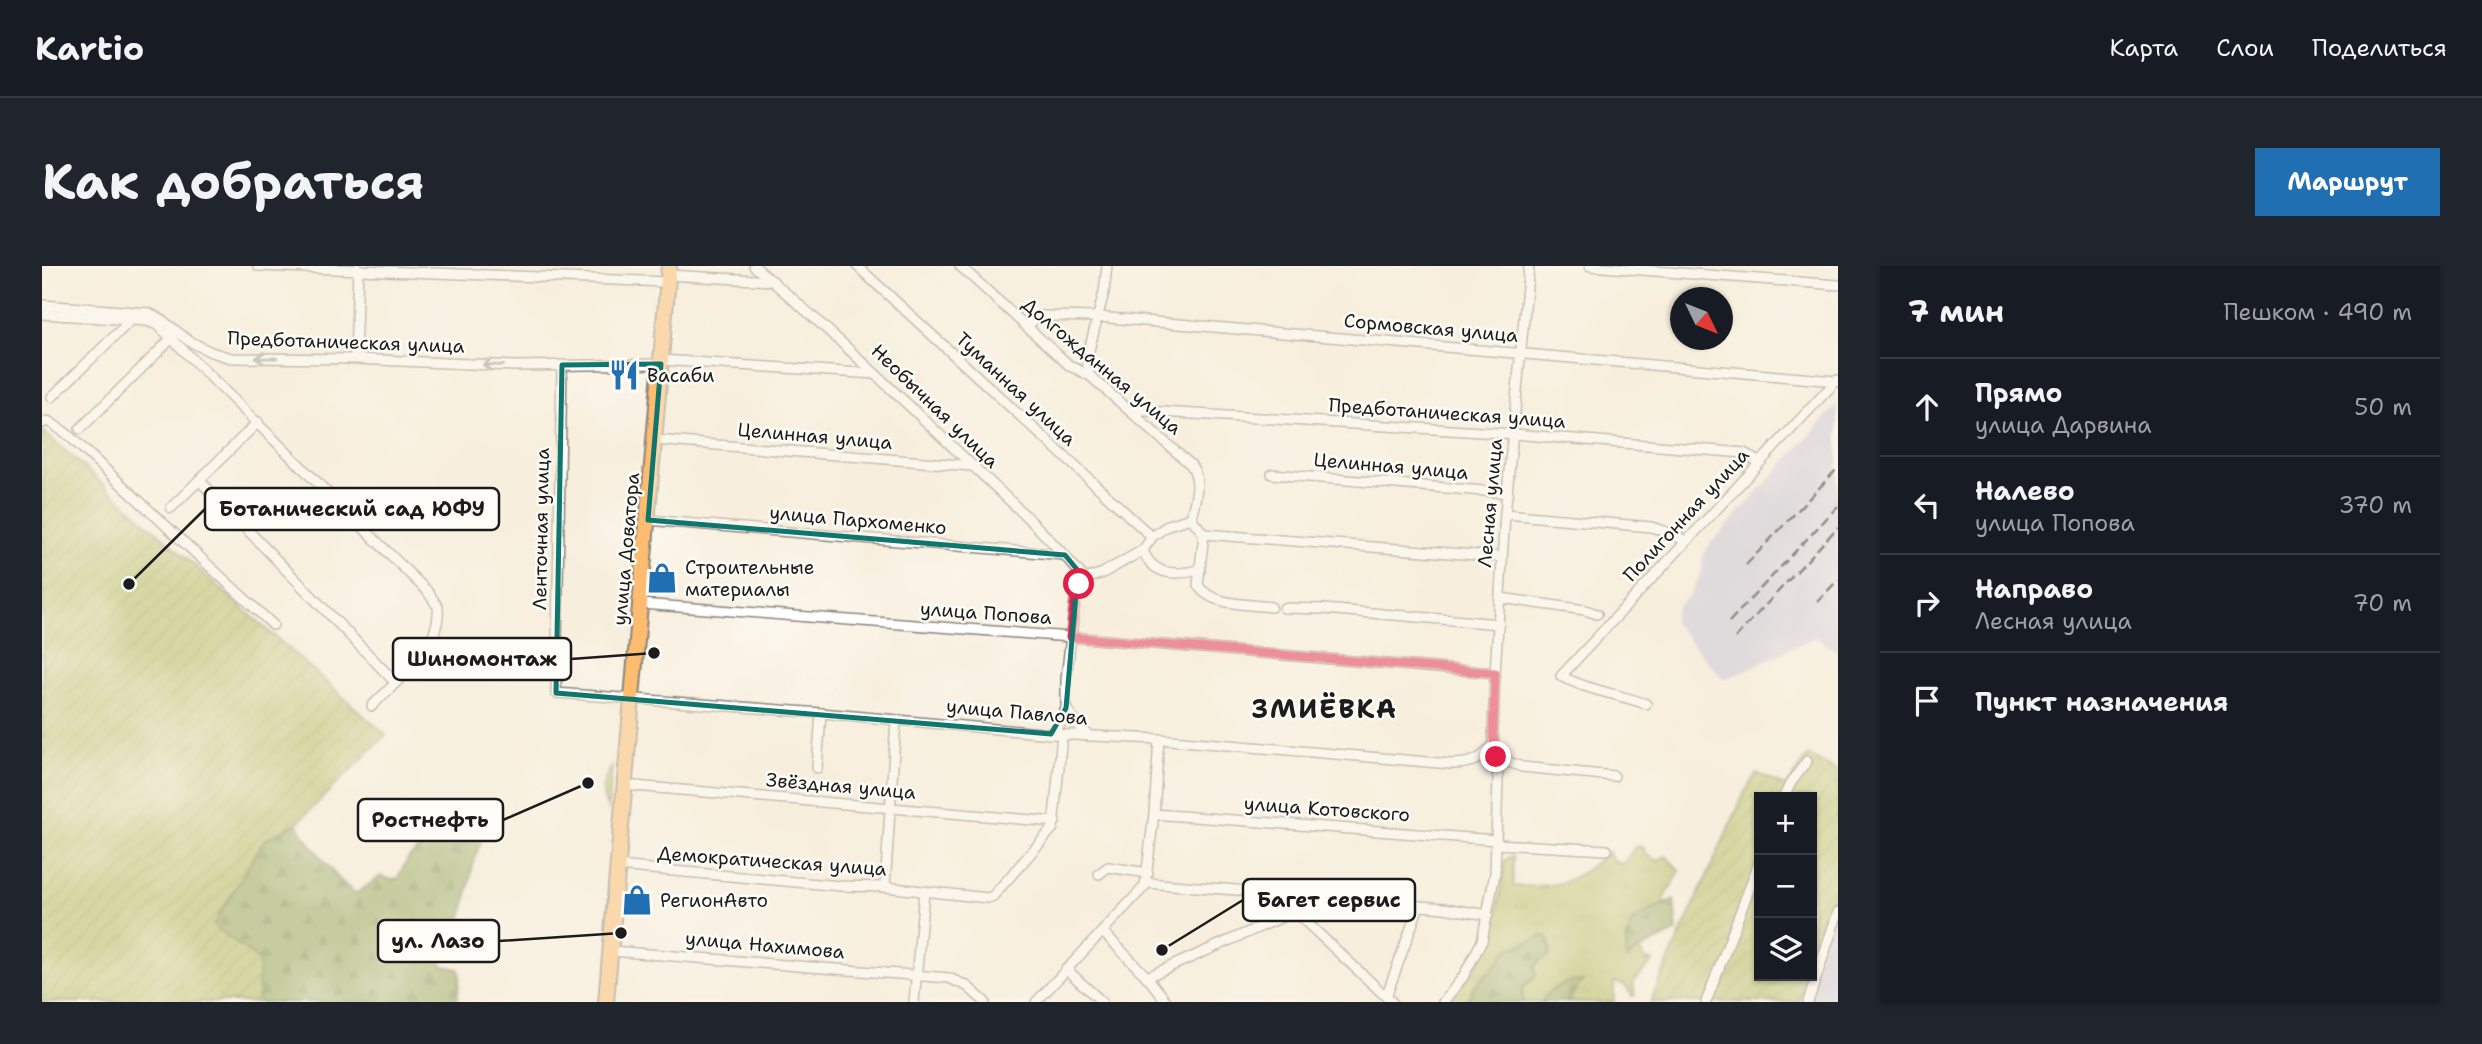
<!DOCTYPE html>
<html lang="ru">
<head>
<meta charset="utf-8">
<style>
	body { margin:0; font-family:"Shantell Sans",sans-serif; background:#20242c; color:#f1f3f6 }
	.controls { position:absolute; right:21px; bottom:21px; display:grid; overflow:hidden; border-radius:0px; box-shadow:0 2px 5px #0004 }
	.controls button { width:63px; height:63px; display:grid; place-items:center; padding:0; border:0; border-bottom:2px solid #363941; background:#171b24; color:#f1f3f6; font:35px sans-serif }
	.compass { position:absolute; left:1628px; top:21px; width:63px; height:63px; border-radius:50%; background:#171b24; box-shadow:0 2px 5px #0004; rotate:133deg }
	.stop { position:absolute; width:21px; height:21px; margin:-16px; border:5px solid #e11d48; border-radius:50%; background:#fff }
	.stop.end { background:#e11d48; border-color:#fff; box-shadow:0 2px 7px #0008 }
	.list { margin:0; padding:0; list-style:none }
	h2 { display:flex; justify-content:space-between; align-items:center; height:91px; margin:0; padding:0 28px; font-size:30px }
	h2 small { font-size:23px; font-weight:400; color:#9ea1a6 }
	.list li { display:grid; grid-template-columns:46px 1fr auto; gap:21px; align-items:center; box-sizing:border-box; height:98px; padding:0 28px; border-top:2px solid #363941 }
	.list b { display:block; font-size:26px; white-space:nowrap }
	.list p { margin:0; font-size:23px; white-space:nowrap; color:#9ea1a6 }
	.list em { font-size:23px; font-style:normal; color:#9ea1a6 }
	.icon { flex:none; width:38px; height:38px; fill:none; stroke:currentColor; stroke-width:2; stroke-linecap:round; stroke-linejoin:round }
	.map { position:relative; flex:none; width:1796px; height:736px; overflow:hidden; border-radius:0px }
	header { display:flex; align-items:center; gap:42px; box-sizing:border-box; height:98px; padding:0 35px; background:#171b24; border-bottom:2px solid #363941 }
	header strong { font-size:33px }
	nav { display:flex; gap:38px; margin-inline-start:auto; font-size:24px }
	.intro { display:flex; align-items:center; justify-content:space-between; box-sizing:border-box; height:168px; padding:0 42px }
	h1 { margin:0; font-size:49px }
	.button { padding:18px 32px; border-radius:0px; background:#1f6fb2; color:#fff; font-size:24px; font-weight:700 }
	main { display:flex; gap:42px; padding:0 42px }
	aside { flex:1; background:#171b24; border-radius:0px; box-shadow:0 2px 5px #0004 }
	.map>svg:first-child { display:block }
</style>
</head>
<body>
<header>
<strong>Kartio</strong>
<nav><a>Карта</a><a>Слои</a><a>Поделиться</a></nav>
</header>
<div class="intro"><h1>Как добраться</h1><a class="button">Маршрут</a></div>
<main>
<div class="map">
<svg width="1796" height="736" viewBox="0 0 1796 736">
	<defs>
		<pattern id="grass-tufts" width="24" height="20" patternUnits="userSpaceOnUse" patternTransform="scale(1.75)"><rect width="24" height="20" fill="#adbb5d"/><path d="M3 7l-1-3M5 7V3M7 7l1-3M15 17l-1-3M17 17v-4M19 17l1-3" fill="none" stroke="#94a050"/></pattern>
		<pattern id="forest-firs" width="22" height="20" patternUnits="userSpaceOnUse" patternTransform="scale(1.75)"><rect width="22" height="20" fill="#8aa354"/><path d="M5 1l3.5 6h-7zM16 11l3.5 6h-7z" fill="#708445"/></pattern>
		<pattern id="garden-furrows" width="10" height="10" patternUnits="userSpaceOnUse" patternTransform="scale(1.75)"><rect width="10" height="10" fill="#adbb5d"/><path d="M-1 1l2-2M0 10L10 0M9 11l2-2" fill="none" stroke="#94a050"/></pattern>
	</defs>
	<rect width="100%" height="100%" fill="#fdfcf7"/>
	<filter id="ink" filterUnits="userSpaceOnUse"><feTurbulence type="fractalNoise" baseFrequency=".0143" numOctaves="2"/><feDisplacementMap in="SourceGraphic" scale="14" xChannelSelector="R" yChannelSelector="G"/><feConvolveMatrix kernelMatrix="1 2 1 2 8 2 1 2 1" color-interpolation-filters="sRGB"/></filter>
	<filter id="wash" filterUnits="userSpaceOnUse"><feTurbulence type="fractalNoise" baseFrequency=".00686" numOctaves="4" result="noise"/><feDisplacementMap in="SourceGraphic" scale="28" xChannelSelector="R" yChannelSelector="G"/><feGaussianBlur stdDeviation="1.57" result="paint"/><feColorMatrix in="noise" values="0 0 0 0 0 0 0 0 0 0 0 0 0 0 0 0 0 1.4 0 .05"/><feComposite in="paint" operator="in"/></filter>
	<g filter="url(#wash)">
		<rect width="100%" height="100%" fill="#f8eedd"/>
		<g fill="#c2c1dc">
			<path d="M1796,138V386L1773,371L1696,408L1681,413L1630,355L1635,341L1648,329L1660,305L1661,288L1669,277Z"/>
			<path d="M1796,631V736H1761Z"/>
		</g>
		<g fill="url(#grass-tufts)" stroke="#646c3c" stroke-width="2">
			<path d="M570,501L566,543C558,528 559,515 570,501Z"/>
			<path d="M1594,580L1601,581L1604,589L1615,595L1624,590L1638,605L1622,633V638L1607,645L1586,691L1597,683L1605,696L1609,693L1611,696L1591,716L1593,729L1590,730L1583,719L1572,716V736H1481L1480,722L1491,714L1492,701L1509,684L1506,672L1500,670L1462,687L1458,695L1432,720L1424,736H1406L1433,702L1453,659L1463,594L1471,589V620C1520,621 1529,618 1566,586L1572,595L1581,598Z"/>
		</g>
		<g fill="url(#forest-firs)" stroke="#536038" stroke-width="2">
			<path d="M439,541L445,542L448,548L432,595L422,644L410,675L402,685L398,694L402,700L416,703L418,707L415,736H31L171,659L222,574L255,557C262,571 302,624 315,627L339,610L350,614L355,613L367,591L406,559L421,554L433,543Z"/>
			<path d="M1632,634L1635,665C1618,675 1601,680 1585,692L1584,676L1589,657L1607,645Z"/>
			<path d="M1500,670L1506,671L1508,689L1501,692L1492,701L1494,710L1480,722L1481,736H1424L1432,720L1458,695L1462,687L1469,681L1478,680Z"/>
			<path d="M1541,715L1525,736H1499C1513,719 1519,716 1541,715Z"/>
		</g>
		<g fill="url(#garden-furrows)" stroke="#646c3c" stroke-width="2">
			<path d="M1,165L344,469L255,557L222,574L171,659L217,694L216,736H0Z"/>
			<path d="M1766,490L1796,505V620L1770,698V531H1717V710H1766L1757,736H1608L1703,526L1715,507L1744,521Z"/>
		</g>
	</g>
	<g filter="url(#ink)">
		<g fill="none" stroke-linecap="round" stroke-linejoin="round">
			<g stroke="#8a857c" stroke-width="12">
				<g id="street">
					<path d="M216,0L625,16"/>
					<path d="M712,0C782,58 848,122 914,184C958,226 1004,266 1043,313"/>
					<path d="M815,0L1110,271"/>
					<path d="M918,0L1028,100L1047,109L1149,199C1160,215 1153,234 1149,252L1126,259L1110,271L1101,284L1061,307L1043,313"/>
					<path d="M1548,0L1796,19"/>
					<path d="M626,9L731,15"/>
					<path d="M0,39L107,47L120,54L147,75L169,86L189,92L313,93L473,100L619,98"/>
					<path d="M0,48L105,55L116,59L386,326L396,341C400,381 355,414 330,440"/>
					<path d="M986,61L993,52L999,50L1056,51L1794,115"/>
					<path d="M313,93L316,2"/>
					<path d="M619,94L833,108"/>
					<path d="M520,99L514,427L779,447L1009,468L1117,473L1409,498C1430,498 1440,494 1452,477"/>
					<path d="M1047,109L1045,92L1062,26L1065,0"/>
					<path d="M10,131L89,54"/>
					<path d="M1088,144L1472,168L1702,187L1717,196"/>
					<path d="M0,157L6,155L24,167L231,359"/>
					<path d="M38,163L130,72"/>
					<path d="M613,174L930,200"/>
					<path d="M1230,208L1466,227"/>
					<path d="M157,214L353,416"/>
					<path d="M129,242L216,156"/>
					<path d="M1463,248L1609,261L1631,268L1643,275"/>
					<path d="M1149,252L1162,268L1156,319C1168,340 1208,338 1229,341"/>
					<path d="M606,254L1023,289"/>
					<path d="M1162,268L1460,291"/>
					<path d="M1101,284C1111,311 1134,309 1158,304"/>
					<path d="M1043,313L1034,327L1024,413V442L1038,462L1048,470"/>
					<path d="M1459,332L1543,344L1555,348"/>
					<path d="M599,338L1028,371L1453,407"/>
					<path d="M1242,342L1282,343L1457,358"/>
					<path d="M1604,438C1576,428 1545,424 1519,410L1795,114"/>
					<path d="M1009,468L1019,457L1024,442"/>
					<path d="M1454,491L1480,501L1572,510"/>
					<path d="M775,502L779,447"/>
					<path d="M581,519L1013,556"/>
					<path d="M1742,531L1748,518L1765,495"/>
					<path d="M1112,548L1454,574"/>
					<path d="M1454,578L1565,584"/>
					<path d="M575,600L799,620L843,621L946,632L951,630L1011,562L1020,469"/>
					<path d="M1057,608L1066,601L1106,607"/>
					<path d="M1105,617L1207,625L1230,632L1250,643L1269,635L1307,634L1402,642L1446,649"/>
					<path d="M843,621L854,454"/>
					<path d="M1061,666L1105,711L1125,736"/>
					<path d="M569,685L907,712L925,720L943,736"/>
					<path d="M1024,703L1060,736"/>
					<path d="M1105,711L1238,652L1250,643L1350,736"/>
					<path d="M1344,731L1377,640"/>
					<path d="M872,736L882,626"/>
					<path d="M994,736L1103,620L1112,548L1117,473"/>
					<path d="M1401,736L1421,711L1440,675L1453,607L1456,513L1451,466L1453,407L1463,248L1487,0"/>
					<path d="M1664,736L1717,597"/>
					<path d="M1766,736L1796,646"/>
				</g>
			</g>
			<g stroke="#8a857c" stroke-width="18">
				<path id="primary" d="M564,736L627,0"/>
			</g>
			<use href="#street" stroke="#fff" stroke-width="9"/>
			<use href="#primary" stroke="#febc70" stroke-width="14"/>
			<g stroke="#1c1c1c" stroke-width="2.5" stroke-dasharray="10 5" stroke-linecap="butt">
				<path d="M1704,299L1796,202"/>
				<path d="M1775,336L1796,314"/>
				<path d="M1687,356L1796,240"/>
				<path d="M1693,372L1796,261"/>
			</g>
		</g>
		<defs><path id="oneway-shaft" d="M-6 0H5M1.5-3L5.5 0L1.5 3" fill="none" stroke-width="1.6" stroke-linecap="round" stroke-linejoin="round" transform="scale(1.75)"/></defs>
		<g stroke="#999">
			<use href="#oneway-shaft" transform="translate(224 92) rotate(-179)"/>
			<use href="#oneway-shaft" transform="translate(451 99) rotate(-178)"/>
		</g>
	</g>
	<g fill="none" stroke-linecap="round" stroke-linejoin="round" filter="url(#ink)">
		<path stroke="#e11d48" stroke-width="9" d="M1037,318L1034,327L1028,371L1453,407L1451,467L1454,491"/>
	</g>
	<path d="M0 0H1796V736H0ZM619,98L606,254L1023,289L1043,313L1034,327L1024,442L1009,468L514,427L520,99Z" fill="#f8eedd" fill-opacity=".55" fill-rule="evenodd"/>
	<path fill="none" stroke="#0f766e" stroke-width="5" stroke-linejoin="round" d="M619,98L606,254L1023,289L1043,313L1034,327L1024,442L1009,468L514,427L520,99Z"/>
	<defs>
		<g id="restaurant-bare" transform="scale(2.415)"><path d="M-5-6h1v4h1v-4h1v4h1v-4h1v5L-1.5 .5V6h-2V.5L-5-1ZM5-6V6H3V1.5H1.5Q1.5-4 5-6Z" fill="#1f6fb2" stroke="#fdfcf7" stroke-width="2.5" paint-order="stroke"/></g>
		<g id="shop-bare" transform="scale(2.415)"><path d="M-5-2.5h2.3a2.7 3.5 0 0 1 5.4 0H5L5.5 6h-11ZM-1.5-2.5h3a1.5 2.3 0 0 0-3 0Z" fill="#1f6fb2" stroke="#fdfcf7" stroke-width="2.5" paint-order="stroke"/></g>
	</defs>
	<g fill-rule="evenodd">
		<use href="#restaurant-bare" x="582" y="109"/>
		<use href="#shop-bare" x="620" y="312"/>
		<use href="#shop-bare" x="595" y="634"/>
	</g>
	<g text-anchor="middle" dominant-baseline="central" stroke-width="5" stroke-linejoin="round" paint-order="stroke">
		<g font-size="19" fill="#1c1c1c" stroke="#fdfcf7">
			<text transform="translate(1389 62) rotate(5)">Сормовская улица</text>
			<text transform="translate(304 76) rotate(2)">Предботаническая улица</text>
			<text transform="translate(1060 100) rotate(40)">Долгожданная улица</text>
			<text transform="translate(974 123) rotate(43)">Туманная улица</text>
			<text transform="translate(893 140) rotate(44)">Необычная улица</text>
			<text transform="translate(1405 147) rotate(4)">Предботаническая улица</text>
			<text transform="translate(773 170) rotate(5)">Целинная улица</text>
			<text transform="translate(1349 200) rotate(5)">Целинная улица</text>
			<text transform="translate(1448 237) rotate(-85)">Лесная улица</text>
			<text transform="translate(1644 249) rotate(-47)">Полигонная улица</text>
			<text transform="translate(816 254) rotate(5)">улица Пархоменко</text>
			<text transform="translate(499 263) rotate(-89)">Ленточная улица</text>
			<text transform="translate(584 283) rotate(-85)">улица Доватора</text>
			<text transform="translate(944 347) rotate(4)">улица Попова</text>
			<text transform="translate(975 446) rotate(5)">улица Павлова</text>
			<text transform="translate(799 520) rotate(5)">Звёздная улица</text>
			<text transform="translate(1285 543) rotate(4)">улица Котовского</text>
			<text transform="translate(730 595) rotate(4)">Демократическая улица</text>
			<text transform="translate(723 679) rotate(5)">улица Нахимова</text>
		</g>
		<g font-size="19" fill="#1c1c1c" stroke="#fdfcf7" text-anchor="start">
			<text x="605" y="109">Васаби</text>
			<text x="643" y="301">Строительные<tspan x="643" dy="22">материалы</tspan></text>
			<text x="618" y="634">РегионАвто</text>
		</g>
		<g font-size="26" font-weight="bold" letter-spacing="2" fill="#1c1c1c" stroke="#fdfcf7">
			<text x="1283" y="442">ЗМИЁВКА</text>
		</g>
	</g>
	<path fill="none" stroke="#1c1c1c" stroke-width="2.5" d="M87 318L163 243M612 387L529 393M546 517L461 554M1120 684L1201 634M579 667L457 675"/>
	<g fill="#1c1c1c" stroke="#fdfcf7" stroke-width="2.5">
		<circle cx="87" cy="318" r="7"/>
		<circle cx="612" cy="387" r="7"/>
		<circle cx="546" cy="517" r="7"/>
		<circle cx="1120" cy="684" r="7"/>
		<circle cx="579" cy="667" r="7"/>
	</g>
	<g fill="#fdfcf7" stroke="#1c1c1c" stroke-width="2.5">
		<rect x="163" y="222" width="294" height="42" rx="7"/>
		<rect x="351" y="372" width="178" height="42" rx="7"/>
		<rect x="316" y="533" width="145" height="42" rx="7"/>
		<rect x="1201" y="613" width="172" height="42" rx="7"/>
		<rect x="336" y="654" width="121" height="42" rx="7"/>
	</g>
	<g font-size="21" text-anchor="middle" font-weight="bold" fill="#1c1c1c">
		<text x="310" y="250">Ботанический сад ЮФУ</text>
		<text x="440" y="400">Шиномонтаж</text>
		<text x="388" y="561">Ростнефть</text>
		<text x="1287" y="641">Багет сервис</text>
		<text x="396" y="682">ул. Лазо</text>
	</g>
</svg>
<div class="controls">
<button>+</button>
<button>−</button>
<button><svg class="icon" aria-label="layers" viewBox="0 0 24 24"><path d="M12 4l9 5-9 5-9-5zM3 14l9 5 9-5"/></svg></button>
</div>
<svg class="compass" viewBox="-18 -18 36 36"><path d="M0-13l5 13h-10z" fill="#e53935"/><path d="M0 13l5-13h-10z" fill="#9ea1a6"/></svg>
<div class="stop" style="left:1037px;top:318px"></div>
<div class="stop end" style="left:1454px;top:491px"></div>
</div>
<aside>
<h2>7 мин<small>Пешком · 490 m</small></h2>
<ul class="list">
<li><svg class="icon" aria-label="ahead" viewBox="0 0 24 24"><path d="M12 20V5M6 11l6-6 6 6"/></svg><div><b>Прямо</b><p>улица Дарвина</p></div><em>50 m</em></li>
<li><svg class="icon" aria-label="left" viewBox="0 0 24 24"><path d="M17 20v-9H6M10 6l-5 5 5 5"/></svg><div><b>Налево</b><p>улица Попова</p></div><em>370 m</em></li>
<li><svg class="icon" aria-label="right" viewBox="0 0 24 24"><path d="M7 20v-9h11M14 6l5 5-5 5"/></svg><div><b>Направо</b><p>Лесная улица</p></div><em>70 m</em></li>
<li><svg class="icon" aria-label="arrive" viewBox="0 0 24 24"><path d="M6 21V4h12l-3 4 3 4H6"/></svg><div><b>Пункт назначения</b></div></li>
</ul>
</aside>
</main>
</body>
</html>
